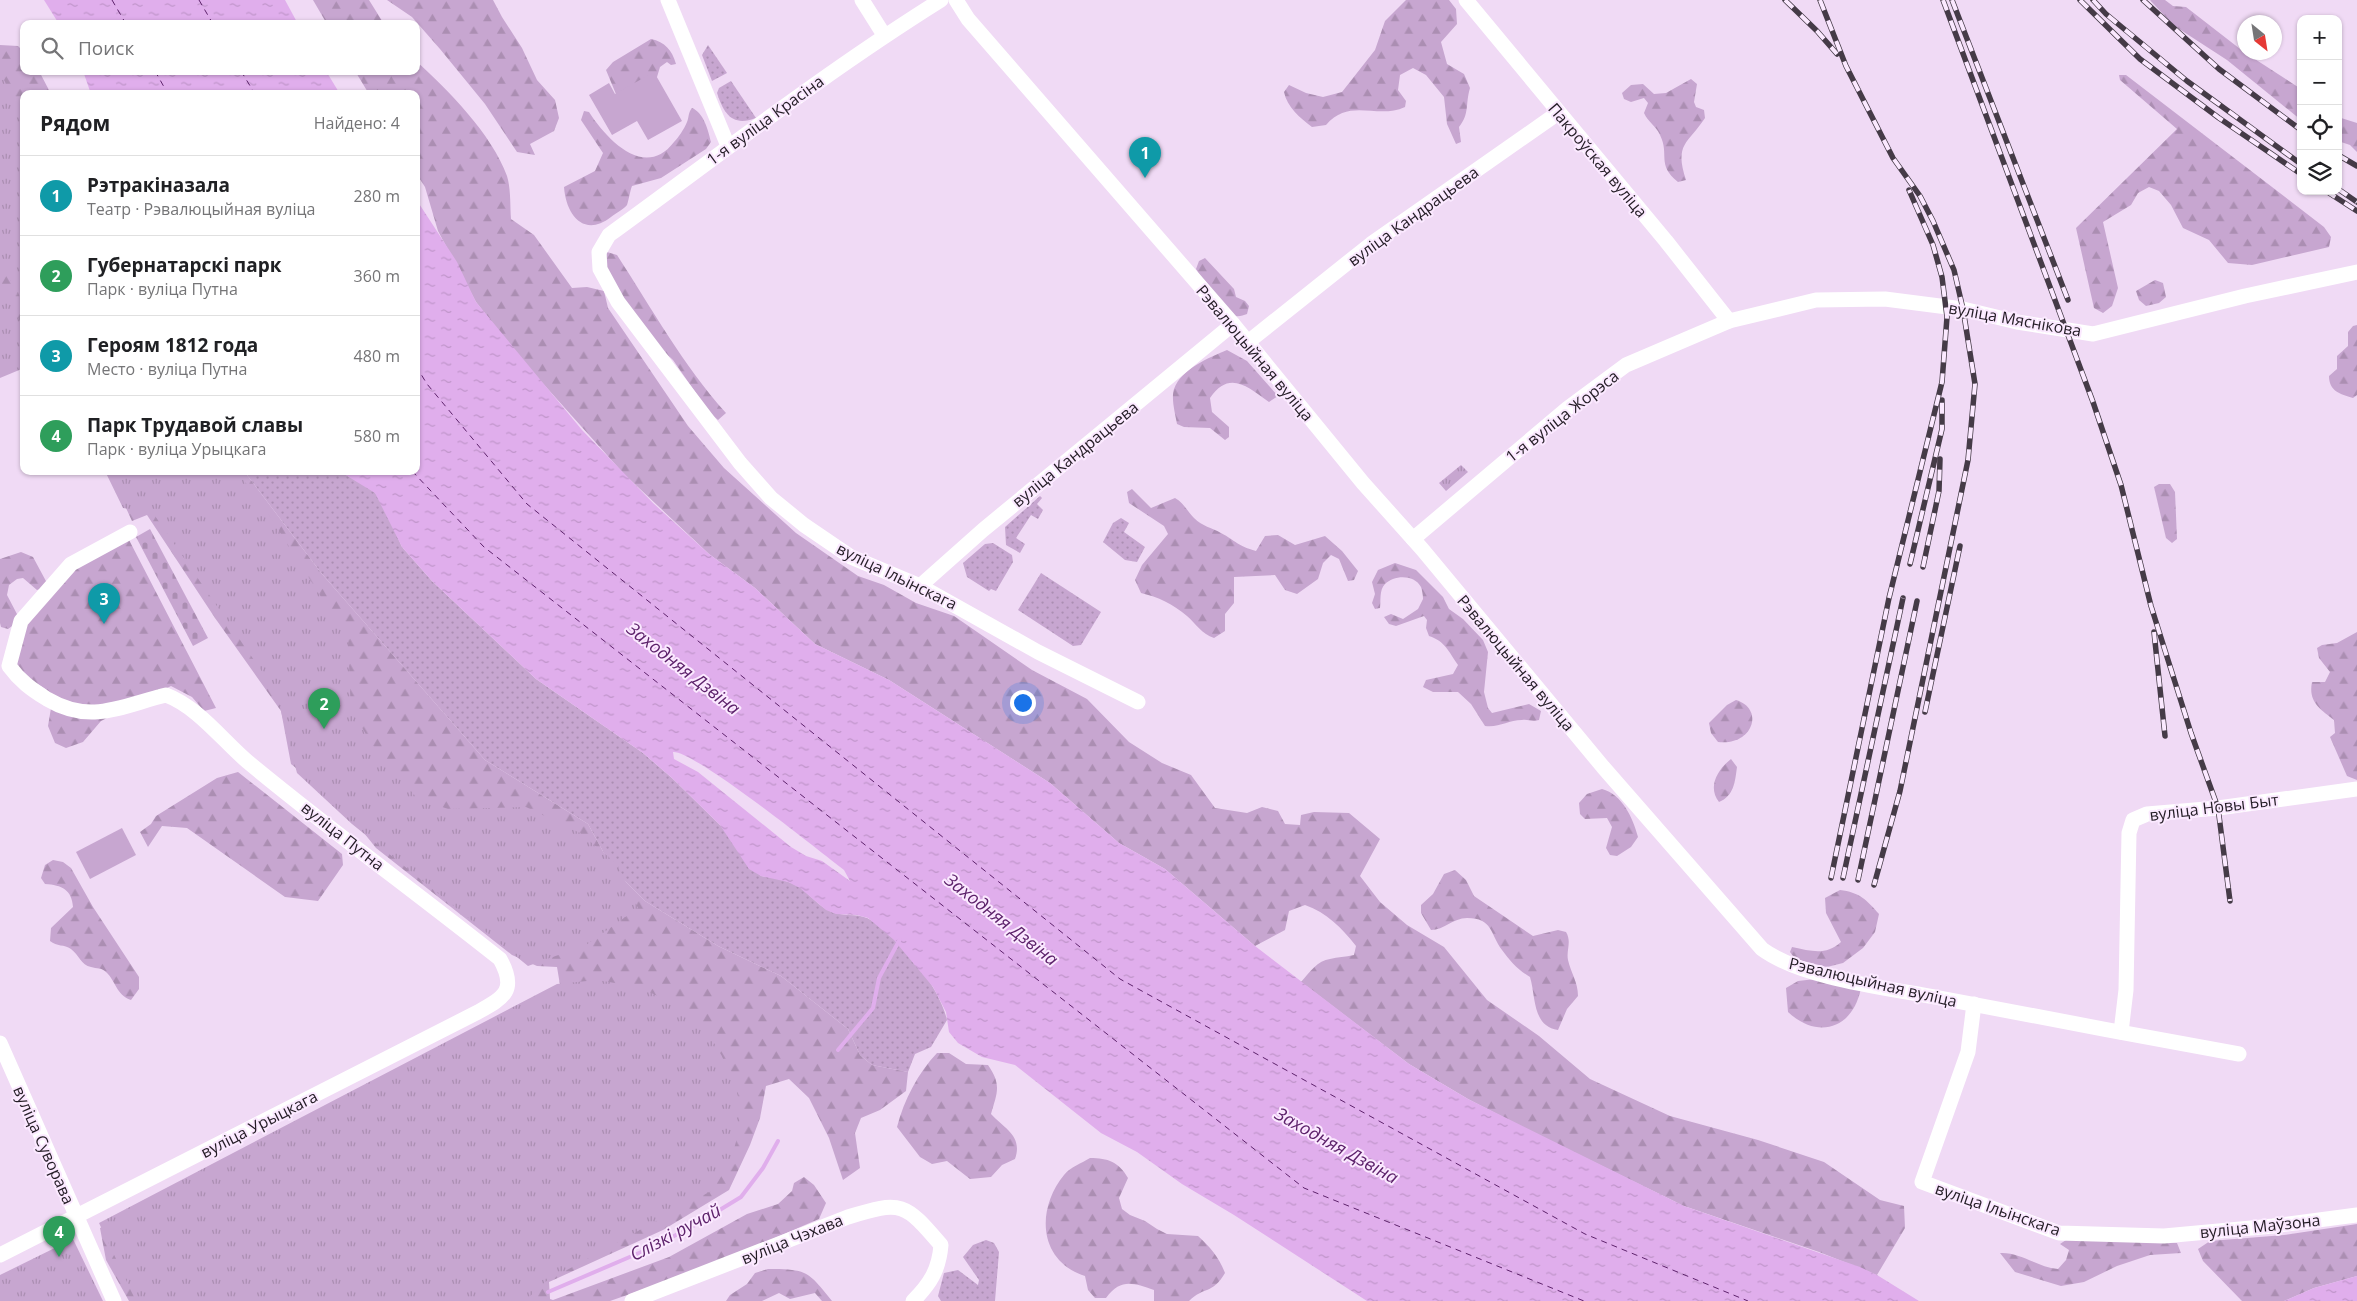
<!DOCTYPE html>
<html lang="ru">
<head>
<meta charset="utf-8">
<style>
	body { margin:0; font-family:"Open Sans",sans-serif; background:#f6f6f6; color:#202124 }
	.controls { position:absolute; right:15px; top:15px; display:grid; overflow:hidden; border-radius:10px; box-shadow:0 1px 4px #0004 }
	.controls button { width:45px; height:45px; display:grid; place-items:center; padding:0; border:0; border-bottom:1px solid #e0e0e0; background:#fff; color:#202124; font:25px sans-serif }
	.compass { position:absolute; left:2237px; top:15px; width:45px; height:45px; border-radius:50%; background:#fff; box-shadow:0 1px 4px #0004; rotate:150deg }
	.you { position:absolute; left:1022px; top:702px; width:18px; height:18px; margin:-12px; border:4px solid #fff; border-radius:50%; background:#1a73e8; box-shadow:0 0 0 8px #1a73e833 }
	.badge { display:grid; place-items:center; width:32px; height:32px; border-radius:50%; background:#d93025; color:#fff; font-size:16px; font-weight:700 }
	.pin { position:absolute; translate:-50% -41px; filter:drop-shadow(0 1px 2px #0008) }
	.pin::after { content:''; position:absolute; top:26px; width:18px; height:15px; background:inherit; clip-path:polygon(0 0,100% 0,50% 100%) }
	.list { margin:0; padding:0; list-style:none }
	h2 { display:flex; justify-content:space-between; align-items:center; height:65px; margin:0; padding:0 20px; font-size:21px }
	h2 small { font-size:16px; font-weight:400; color:#757577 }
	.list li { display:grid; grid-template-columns:32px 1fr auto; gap:15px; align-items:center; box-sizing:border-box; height:80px; padding:0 20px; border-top:1px solid #e0e0e0 }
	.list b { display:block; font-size:19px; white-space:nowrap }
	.list p { margin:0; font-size:16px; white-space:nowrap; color:#757577 }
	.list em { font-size:16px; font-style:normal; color:#757577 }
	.icon { flex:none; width:28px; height:28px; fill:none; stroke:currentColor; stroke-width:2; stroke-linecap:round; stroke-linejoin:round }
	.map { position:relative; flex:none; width:2357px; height:1301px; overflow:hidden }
	.search { position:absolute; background:#fff; box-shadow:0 1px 4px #0004; left:20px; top:20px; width:400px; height:55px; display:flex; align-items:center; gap:12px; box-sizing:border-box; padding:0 18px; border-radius:10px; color:#757577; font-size:19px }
	.panel { position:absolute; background:#fff; box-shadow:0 1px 4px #0004; left:20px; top:90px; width:400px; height:385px; border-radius:10px }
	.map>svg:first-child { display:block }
</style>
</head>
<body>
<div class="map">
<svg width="2357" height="1301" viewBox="0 0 2357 1301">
	<defs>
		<pattern id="grass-dots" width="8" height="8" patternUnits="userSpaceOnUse" patternTransform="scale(1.25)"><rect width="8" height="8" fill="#c7a6d0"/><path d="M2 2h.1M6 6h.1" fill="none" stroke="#ab8eb2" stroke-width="1.8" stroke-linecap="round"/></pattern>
		<pattern id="forest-firs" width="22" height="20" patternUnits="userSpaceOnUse" patternTransform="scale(1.25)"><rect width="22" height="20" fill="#c7a6d0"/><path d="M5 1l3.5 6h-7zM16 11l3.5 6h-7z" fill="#ab8eb2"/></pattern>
		<pattern id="cemetery-stones" width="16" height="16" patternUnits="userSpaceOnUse" patternTransform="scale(1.25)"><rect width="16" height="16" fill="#c7a6d0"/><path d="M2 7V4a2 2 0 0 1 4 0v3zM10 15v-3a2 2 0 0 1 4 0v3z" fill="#ab8eb2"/></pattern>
		<pattern id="park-tufts" width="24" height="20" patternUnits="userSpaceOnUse" patternTransform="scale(1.25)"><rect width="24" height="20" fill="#c7a6d0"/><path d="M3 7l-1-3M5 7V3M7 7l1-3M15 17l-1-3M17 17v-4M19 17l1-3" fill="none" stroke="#ab8eb2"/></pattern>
		<pattern id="water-ripples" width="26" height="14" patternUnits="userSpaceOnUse" patternTransform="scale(1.25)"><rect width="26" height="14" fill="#e0aeec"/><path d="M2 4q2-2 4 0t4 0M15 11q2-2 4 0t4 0" fill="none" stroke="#c095ca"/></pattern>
	</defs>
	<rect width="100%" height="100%" fill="#f0daf5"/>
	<g fill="url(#grass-dots)">
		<path d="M708,45L727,73L712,81L702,55Z"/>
		<path d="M731,81L756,118C732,127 724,114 717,93L719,88Z"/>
		<path d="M244,471H339L372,489L381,500L402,547L432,581L536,679L643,753L672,778L720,825L761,876C775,878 789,880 801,888C810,895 818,905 828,910C841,918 856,912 869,919C899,935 940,987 947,1020L931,1047L915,1054L908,1072L872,1065L860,1055L848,1029L781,976L718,946L645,901L612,868L588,824L485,760L322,574Z"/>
		<path d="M1040,496L1042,498L1037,504L1043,510L1038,519L1031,515L1016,538L1025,544L1020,553L1006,545L1005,527Z"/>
		<path d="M1121,518L1129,523L1124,532L1145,547L1137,562L1125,560L1103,542L1113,523Z"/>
		<path d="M993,543L1012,555L1013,562L996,591L991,589L989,591L967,577L963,563L985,544Z"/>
		<path d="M1041,573L1101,612L1081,645L1073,646L1018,610Z"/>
		<path d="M986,1240L994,1243L999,1252L995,1301H941L938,1296L944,1273L958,1270L978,1285L979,1280L963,1257L973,1245Z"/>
	</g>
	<g fill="url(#forest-firs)">
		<path d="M313,0H369L384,24H327Z"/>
		<path d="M387,0H493L502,17L522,48L537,80L555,100L559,118L554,131L530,144L535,155L517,152L485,104L440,49L412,17Z"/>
		<path d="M1406,0H1449L1456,9L1457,24L1441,42L1447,64L1464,74L1470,88C1465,105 1470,113 1459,127L1461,142L1456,144L1447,124L1444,97L1426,75L1413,68L1400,75L1398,90L1406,101L1405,107C1377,120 1350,97 1326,125L1312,127C1300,118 1287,107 1284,92L1289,85L1306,93L1323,97L1342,92L1375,50L1385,21Z"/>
		<path d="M2150,0H2165L2173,6L2186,7L2244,52L2301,89V120L2227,60L2173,25Z"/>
		<path d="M651,39C665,42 672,50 676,64L671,65L667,62L660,67L654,87L618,99L606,70L613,62Z"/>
		<path d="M0,45L18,46L24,52V71H39L51,94H24V362L0,372Z"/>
		<path d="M416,61C448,90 492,134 507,176C511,189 510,206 511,219L534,235L572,288L587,287L604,291L608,308L688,426L724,468L796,533L858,576L884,585L916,603L954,616L1032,670L1087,699L1129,742L1162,763L1191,775L1215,808L1247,813L1262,807L1278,811L1285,824L1300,825L1301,815L1314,812L1349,813L1380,839L1360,876L1380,902L1407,925L1444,947L1487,1000L1539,1036L1590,1079L1670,1116L1758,1140L1824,1162L1880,1200L1904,1206L1905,1228L1877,1275L1819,1252L1684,1206L1524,1128L1468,1099L1409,1064L1301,982C1309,973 1318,960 1330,959C1338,957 1345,957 1354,955L1356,946C1341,927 1327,913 1305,905L1289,911L1285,930L1255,946L1165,869L1119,843L1050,783L889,680L815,644L755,588L709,554L623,473L521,359L476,302L438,231L425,187L416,173V94H369L355,71H416Z"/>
		<path d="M2119,75H2126L2324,227L2331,237L2329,247L2252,265L2228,263L2209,240L2183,228L2171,205L2159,191L2149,187L2138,193L2131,205L2103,222L2118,288L2112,306L2103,313L2094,308L2076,228L2177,129L2120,80Z"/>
		<path d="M1691,79L1697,84L1694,102L1696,107L1704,110L1705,118C1688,144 1674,143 1686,180L1678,182C1656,164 1670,155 1660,135C1656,126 1648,122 1644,113L1648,103L1644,98L1631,102L1624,99L1622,93L1631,85L1643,84L1654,94L1666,93Z"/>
		<path d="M692,108C704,113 708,130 711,142L706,149L661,178L632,186C630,191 629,199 627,205C624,209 616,213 611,217C584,238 566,215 564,187L595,171L603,153L581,120L584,111L589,112C607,140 645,180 674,142C679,137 684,129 687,122C689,117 688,113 692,108Z"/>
		<path d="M2338,117L2357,123V152L2350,145L2338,141Z"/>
		<path d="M607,252L617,255C652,309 683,365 726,413L718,420L709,412L673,360L654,342L621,299L604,267Z"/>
		<path d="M1205,258L1234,289L1236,297L1245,301L1249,306L1247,314C1242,316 1236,318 1231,314C1217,304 1205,284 1196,269L1199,261Z"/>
		<path d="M2155,280L2163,283L2166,297L2159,303L2146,306L2139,300L2136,291Z"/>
		<path d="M2357,325V395L2353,398C2340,394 2329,391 2329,376L2337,369V356L2348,346V332L2353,326Z"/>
		<path d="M1227,350L1247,361L1278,396L1269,402C1247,386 1229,370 1210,398L1212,412L1229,427V437L1225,440L1210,428L1184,427L1177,424C1175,413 1171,399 1174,389C1182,368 1209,358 1227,350Z"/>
		<path d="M109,471H244L322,574L485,760L588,824L612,868L645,901L718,946L781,976L848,1029L860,1055L872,1065L908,1072L906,1091L880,1110L861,1118L855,1133L860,1168L843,1180L829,1138L809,1098L789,1079L766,1086L760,1118L750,1145L729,1190L663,1230L549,1282L550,1299L553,1300L669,1257L747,1214L778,1204L792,1191L794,1183L804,1177L814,1185L826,1203L819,1219L705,1268L610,1301H129L106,1260L100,1228L353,1098L560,985L557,967L537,966L512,955L376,848L340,803L291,764L281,711L215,618L147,515L132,521Z"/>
		<path d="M2159,484H2170L2175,492L2177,539L2172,543L2166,538L2154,487Z"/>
		<path d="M1132,489L1151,508L1175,498C1184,503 1187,511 1194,518C1203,527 1211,527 1221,533C1236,541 1238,546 1256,551L1265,536L1278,535L1295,545L1325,536L1342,551L1358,571L1354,580L1348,581L1339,559L1331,555L1323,563L1318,579L1297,594L1285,590L1275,575L1234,577V603L1225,614V631L1214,638C1202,634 1196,624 1187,616C1173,604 1158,597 1141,593L1135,580L1142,565L1168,534L1164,526L1129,503L1127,492Z"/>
		<path d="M128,538L216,708L204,711L192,697L171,686L101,721L83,742L66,748L55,743L48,726L53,696C41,682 29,683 15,672L24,623L78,562Z"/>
		<path d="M21,552L33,557L47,583L43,588L37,590L23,578L17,579L9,585L7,595L18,616L15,624L8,629L1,627L0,623V559Z"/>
		<path d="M1395,563L1416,570L1443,597L1449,609L1463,619L1483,640L1488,652L1484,692L1488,708L1492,713L1529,704L1541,711L1539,720C1532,722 1528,719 1522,720C1508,720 1499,728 1485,726L1471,704L1458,692H1433L1423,687L1426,680L1453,674L1458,665C1449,652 1445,641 1429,636L1426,628L1427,620L1424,616L1396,626L1389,624L1384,617L1391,614L1403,619L1418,609L1423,599C1423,595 1422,590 1421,587C1414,574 1394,575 1385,584C1379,590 1381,601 1380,608L1375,609L1372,603L1375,594L1372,582L1378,570Z"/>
		<path d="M2357,632V780L2347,776L2330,737L2335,733L2334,720C2320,709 2308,702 2312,682H2325L2330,672L2319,658L2317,648L2322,645L2337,643Z"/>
		<path d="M1736,700C1765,709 1753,746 1718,742L1711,733L1709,723L1727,705Z"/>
		<path d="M1731,759L1737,767C1735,782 1734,796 1719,802C1707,787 1718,769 1731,759Z"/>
		<path d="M238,772L342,854L343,865L318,901L285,897L187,828L162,826L148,847L140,832L151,824L156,816L217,778Z"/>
		<path d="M1602,789C1622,794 1633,818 1638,837L1631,847L1617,856L1610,855L1606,848L1612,827L1607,818L1585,819L1580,814L1579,803L1587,794Z"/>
		<path d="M53,860L63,862L71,868L93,907L139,977V989L131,1000C116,995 116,981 106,972C101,967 97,969 91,967C81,965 79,955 71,949C64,944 57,947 50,941L51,928L73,907C72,890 62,885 45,884L41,878L45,865Z"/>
		<path d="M1455,870L1466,880L1474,896L1533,936L1558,930L1566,932C1572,942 1566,950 1568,960C1571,973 1578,982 1578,996L1567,1009L1558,1030C1532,1026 1536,997 1530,977C1518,970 1510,961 1502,950C1490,934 1493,918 1467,918C1453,918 1444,930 1431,930L1421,913V905L1433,894L1444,874Z"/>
		<path d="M1840,890C1859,892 1867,900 1879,914L1875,932L1863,948L1843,963L1827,967L1795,959L1790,952L1792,947C1812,951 1825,956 1841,942L1826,913L1825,898Z"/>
		<path d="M1824,978L1861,988C1853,1029 1818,1040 1788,1012L1786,988L1798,981Z"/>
		<path d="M937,1053H949L966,1064L988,1065C1002,1085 997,1093 991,1114C1005,1129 1023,1136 1015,1159L1002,1165L991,1177L970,1179L947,1161L932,1164L920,1157L897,1127C904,1100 918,1073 937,1053Z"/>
		<path d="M1090,1158C1108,1158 1119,1162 1128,1178L1119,1198L1122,1209L1130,1215L1145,1221L1157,1229L1167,1234L1198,1236C1210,1247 1219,1257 1225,1273C1212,1295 1204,1286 1189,1301H1154V1290C1133,1283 1121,1278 1106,1298H1095L1088,1290L1085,1276C1038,1261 1036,1209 1064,1175C1070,1167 1082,1163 1090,1158Z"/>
		<path d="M2357,1224V1276L2314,1288L2284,1301H2242L2203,1261L2198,1249L2210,1241L2284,1235Z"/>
		<path d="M2069,1238L2177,1243L2181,1253L2150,1255L2117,1266L2084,1282L2061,1286L2015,1272L2000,1253C2021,1252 2037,1267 2058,1269L2066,1260L2069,1250L2060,1244Z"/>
		<path d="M768,1269C807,1269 808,1271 832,1301H822L815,1293L790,1299L779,1293L762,1301H726L730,1295L747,1284L755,1273Z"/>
	</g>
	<path fill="url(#cemetery-stones)" d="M150,529L208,638L193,646L136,537Z"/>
	<g fill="url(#park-tufts)">
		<path d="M0,73L24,115V307L0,259Z"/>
		<path d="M0,283L24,329V368L0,378Z"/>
		<path d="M1461,465L1468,472L1446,491L1439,483Z"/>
		<path d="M105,471H237L265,509L348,639L351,710L374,747L417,798L448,809L526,807L580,833L617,864L638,908L586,945L528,966L352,824L297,773L276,692L153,513L123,508Z"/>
		<path d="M597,980L639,987L678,1006L711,1038L737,1081L740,1128L731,1159L711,1191L545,1282L525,1301H136L99,1223L557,984Z"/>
		<path d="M73,1239L103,1301H0V1275Z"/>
	</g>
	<g fill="#c7a6d0">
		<path d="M654,72L682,121L648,140L637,121L612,135L589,95L609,83L615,94Z"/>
		<path d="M122,828L136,855L90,879L76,852Z"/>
	</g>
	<g fill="url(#water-ripples)" fill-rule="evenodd">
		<path d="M44,0H285L298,24H59Z"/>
		<path d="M83,71H326L340,94H91Z"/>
		<path d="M416,199L457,262L476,302L582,430L653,503L709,554L755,588L815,644L889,680L1050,783L1119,843L1165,869L1255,946L1409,1064L1468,1099L1684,1206L1860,1267L1877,1275L1919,1301H1367L1234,1215L1182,1184L1137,1152L1101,1133L1015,1065L982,1057L958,1043L949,1032L946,1012L933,987L894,940L868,918L857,915L836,914L826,910L800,888L788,882L761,876L749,869L720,825L672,778L643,753L536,679L432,581L402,547L375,493L339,471H416ZM673,752C694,750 819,851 844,870L850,881L822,861L806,856L791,847L698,772L674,759Z"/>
		<path d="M2357,1276V1301H2284L2314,1288Z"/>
	</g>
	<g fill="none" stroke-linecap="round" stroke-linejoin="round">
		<g stroke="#e0aeec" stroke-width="4">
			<path d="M838,1050L873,1008L879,978L900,939"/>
			<path d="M548,1292L653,1247L695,1225L741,1197L763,1168L778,1141"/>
		</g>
		<g stroke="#5d226b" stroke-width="1" stroke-dasharray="6 5" stroke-linecap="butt">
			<path d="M112,0L126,24"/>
			<path d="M199,0L213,24"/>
			<path d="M155,71L168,94"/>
			<path d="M241,71L255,94"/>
			<path d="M416,366L427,384L527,504L1120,979L1585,1234L1748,1301"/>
			<path d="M412,471L484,547L1304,1188L1584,1301"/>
		</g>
		<g stroke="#fff" stroke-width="15">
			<path d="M668,0L728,146"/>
			<path d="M862,0L884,35"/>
			<path d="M941,0C826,72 719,155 609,235L599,252L600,269L618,302L740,463L771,498L804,525L851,557L920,586L1038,652L1138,702"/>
			<path d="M956,0L968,19L1233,324L1363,483L1422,549L1603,767L1762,949C1803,979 1889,988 1940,998C2040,1017 2139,1036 2239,1054"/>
			<path d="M1466,0L1666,241L1729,321"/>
			<path d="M1248,342L1371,244L1558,113"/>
			<path d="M1413,539L1568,408L1626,365L1729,321L1816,300L1885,299L1963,309L2017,322L2093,334L2245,296L2357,272"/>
			<path d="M920,586L983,530L1233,324"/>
			<path d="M1974,1004L1968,1052L1922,1182L2059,1233L2164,1236L2273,1226L2357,1215"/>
			<path d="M2121,1032L2126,990L2129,833L2133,820L2147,814L2218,808L2357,789"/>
			<path d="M0,1043L114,1301"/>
			<path d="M0,1255L478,1012C505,997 517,990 500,959C417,893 330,830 248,762C223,741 198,707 166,695C121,706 91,725 47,699C31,689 20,681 9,666L21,621L71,564L130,532"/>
			<path d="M632,1301L848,1217C902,1200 905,1203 941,1245C939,1270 930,1284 913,1301"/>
		</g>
		<g stroke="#453b47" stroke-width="5.5">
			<g id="rail">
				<path d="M1785,0L1817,31L1837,54"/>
				<path d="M1820,0L1846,66L1893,158L1920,196L1933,221L1954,270L1963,309L1975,384L1968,460L1900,791L1874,885"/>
				<path d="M1943,0L2093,402L2121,485L2151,606L2191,733L2218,808L2230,901"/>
				<path d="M1952,0L2068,300"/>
				<path d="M2080,0L2140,59L2219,118L2301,174"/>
				<path d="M2093,0L2106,14L2187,81L2301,164"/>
				<path d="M2143,0L2219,69L2301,130"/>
				<path d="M2338,155L2357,166"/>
				<path d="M2338,189L2357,202"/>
				<path d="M2326,191L2357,211"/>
				<path d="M1910,564L1942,429V400"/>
				<path d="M1923,567L1939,491L1940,459"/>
				<path d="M2154,632L2165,736"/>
				<path d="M1925,712L1960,546"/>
				<path d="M1831,878L1889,598L1942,382L1947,317L1942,277L1933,245L1909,190"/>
				<path d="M1843,878L1903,598"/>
				<path d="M1858,880L1917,601"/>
			</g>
		</g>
		<use href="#rail" stroke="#fbe9ff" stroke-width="4" stroke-dasharray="11" stroke-linecap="butt"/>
	</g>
	<g text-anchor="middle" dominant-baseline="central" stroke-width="4" stroke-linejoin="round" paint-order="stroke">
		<g font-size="16" fill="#231c25" stroke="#fbe9ff">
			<text transform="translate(765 120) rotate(-36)">1-я вуліца Красіна</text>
			<text transform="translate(1598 160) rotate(50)">Пакроўская вуліца</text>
			<text transform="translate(1413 216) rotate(-36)">вуліца Кандрацьева</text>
			<text transform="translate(2015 319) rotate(10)">вуліца Мяснікова</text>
			<text transform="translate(1255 353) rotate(50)">Рэвалюцыйная вуліца</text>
			<text transform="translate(1562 416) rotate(-38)">1-я вуліца Жорэса</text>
			<text transform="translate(1075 454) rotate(-39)">вуліца Кандрацьева</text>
			<text transform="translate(897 576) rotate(26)">вуліца Ільінскага</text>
			<text transform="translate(1516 663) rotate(50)">Рэвалюцыйная вуліца</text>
			<text transform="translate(2214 807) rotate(-7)">вуліца Новы Быт</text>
			<text transform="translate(343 836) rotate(38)">вуліца Путна</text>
			<text transform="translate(1873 982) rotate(13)">Рэвалюцыйная вуліца</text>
			<text transform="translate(259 1124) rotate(-27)">вуліца Урыцкага</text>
			<text transform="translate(44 1145) rotate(66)">вуліца Суворава</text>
			<text transform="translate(1998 1209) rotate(19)">вуліца Ільінскага</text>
			<text transform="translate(2260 1226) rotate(-6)">вуліца Маўзона</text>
			<text transform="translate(792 1239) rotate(-22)">вуліца Чэхава</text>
		</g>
		<g font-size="18" font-style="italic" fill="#5d226b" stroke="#fbe9ff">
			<text transform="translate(684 668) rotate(38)">Заходняя Дзвіна</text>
			<text transform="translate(1002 919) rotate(38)">Заходняя Дзвіна</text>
			<text transform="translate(1337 1145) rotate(29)">Заходняя Дзвіна</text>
			<text transform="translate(675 1232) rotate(-28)">Слізкі ручай</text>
		</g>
	</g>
</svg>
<div class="controls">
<button>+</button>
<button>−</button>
<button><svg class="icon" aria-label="locate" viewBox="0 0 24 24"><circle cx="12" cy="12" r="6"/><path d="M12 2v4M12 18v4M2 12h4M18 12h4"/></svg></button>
<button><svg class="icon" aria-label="layers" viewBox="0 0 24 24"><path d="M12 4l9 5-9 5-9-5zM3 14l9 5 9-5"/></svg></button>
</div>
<svg class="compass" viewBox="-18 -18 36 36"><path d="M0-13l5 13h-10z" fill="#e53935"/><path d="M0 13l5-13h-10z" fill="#757577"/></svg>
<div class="you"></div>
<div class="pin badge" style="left:1145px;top:178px;background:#0f9aa8">1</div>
<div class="pin badge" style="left:324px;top:729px;background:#2e9e5b">2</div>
<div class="pin badge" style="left:104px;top:624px;background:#0f9aa8">3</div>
<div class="pin badge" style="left:59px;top:1257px;background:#2e9e5b">4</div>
<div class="search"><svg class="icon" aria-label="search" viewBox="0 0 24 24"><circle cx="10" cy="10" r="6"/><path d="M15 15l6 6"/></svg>Поиск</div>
<section class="panel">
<h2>Рядом<small>Найдено: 4</small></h2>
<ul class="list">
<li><span class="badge" style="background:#0f9aa8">1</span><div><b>Рэтракіназала</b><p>Театр · Рэвалюцыйная вуліца</p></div><em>280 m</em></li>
<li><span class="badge" style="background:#2e9e5b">2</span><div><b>Губернатарскі парк</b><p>Парк · вуліца Путна</p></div><em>360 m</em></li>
<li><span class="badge" style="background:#0f9aa8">3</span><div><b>Героям 1812 года</b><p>Место · вуліца Путна</p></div><em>480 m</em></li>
<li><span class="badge" style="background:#2e9e5b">4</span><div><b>Парк Трудавой славы</b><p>Парк · вуліца Урыцкага</p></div><em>580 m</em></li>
</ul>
</section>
</div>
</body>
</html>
